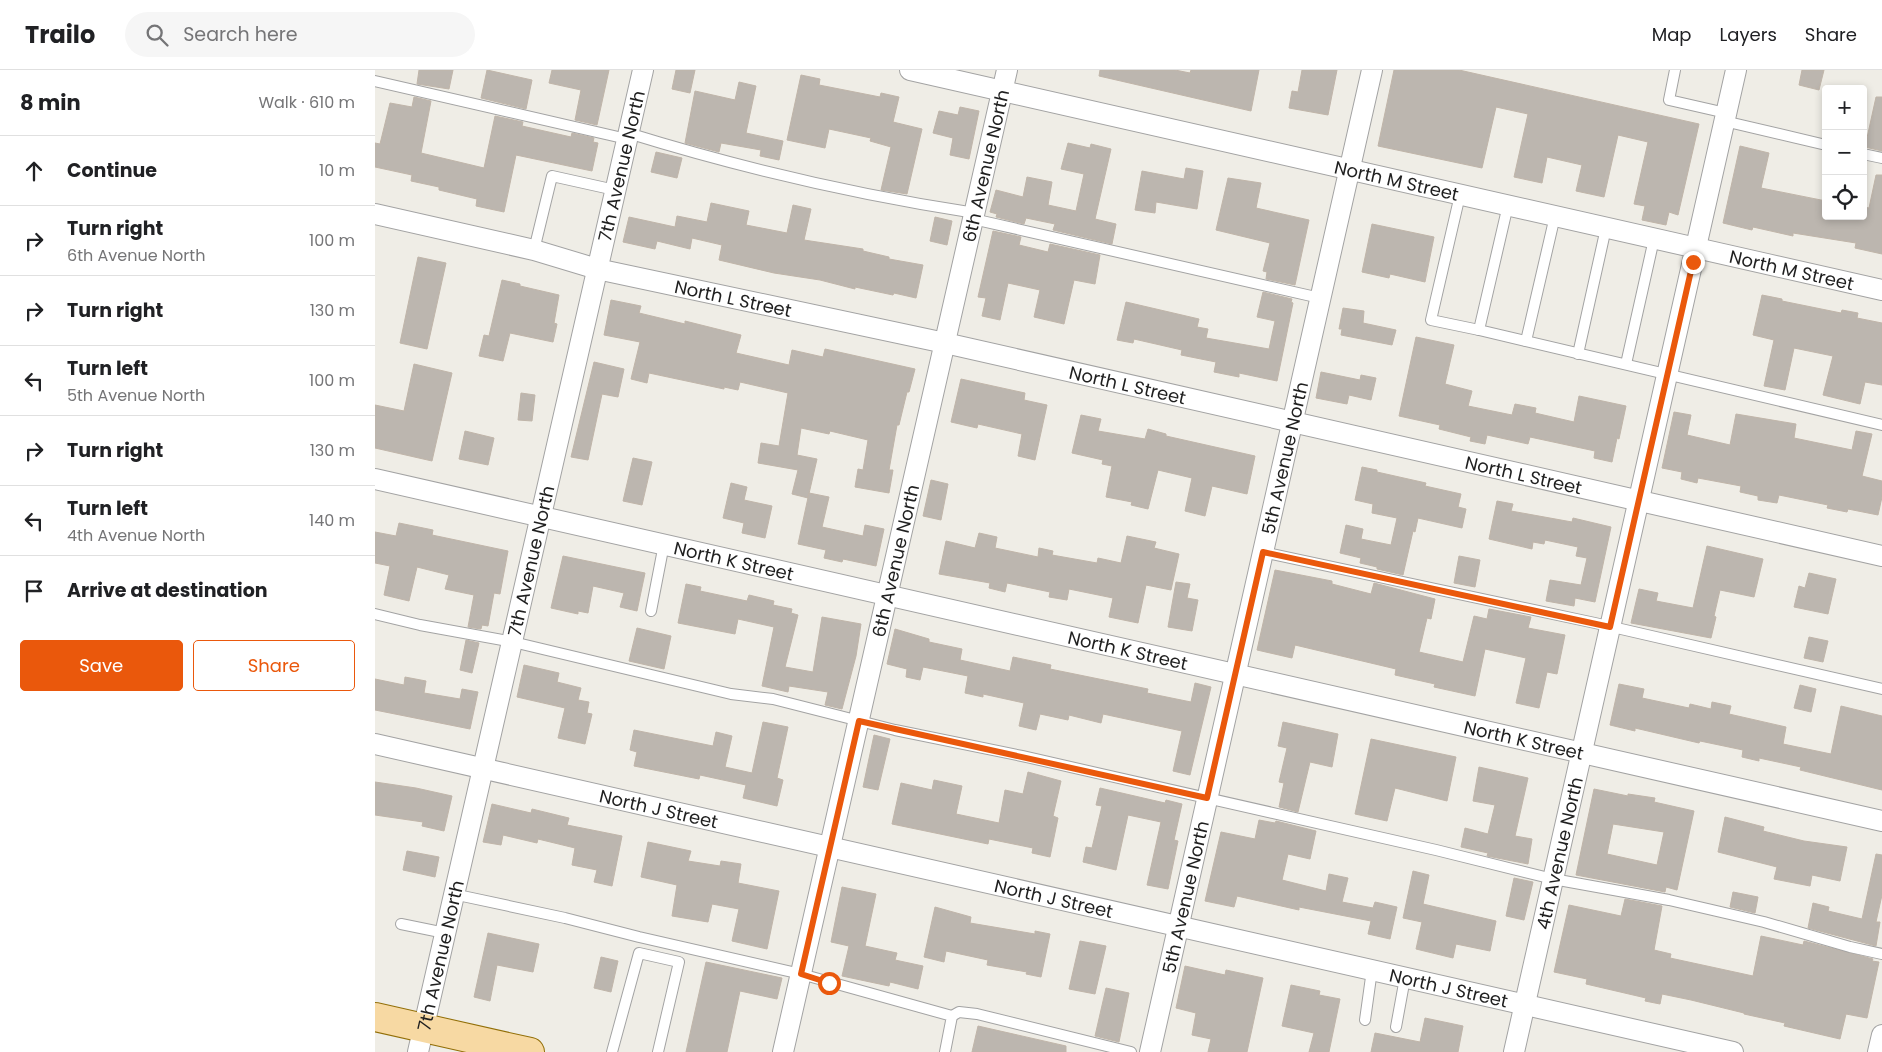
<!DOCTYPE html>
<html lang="en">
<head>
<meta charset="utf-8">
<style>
	body { margin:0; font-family:Poppins,sans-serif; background:#f6f6f6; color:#202124 }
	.controls { position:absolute; right:15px; top:15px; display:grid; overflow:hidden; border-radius:5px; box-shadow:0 2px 8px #0003 }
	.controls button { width:45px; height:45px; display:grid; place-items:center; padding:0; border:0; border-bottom:1px solid #e0e0e0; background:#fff; color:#202124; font:25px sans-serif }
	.stop { position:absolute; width:15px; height:15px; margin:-11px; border:4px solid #ea580c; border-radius:50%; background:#fff }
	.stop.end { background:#ea580c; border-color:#fff; box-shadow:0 1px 5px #0008 }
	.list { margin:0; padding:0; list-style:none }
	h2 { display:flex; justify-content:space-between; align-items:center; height:65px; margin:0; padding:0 20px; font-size:21px }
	h2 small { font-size:16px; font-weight:400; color:#757577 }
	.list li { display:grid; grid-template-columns:32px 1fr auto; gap:15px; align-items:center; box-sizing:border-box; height:70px; padding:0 20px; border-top:1px solid #e0e0e0 }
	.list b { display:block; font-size:19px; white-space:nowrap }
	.list p { margin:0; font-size:16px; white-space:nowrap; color:#757577 }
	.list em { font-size:16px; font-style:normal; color:#757577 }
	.actions { display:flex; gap:10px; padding:15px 20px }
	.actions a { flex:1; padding:11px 0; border:1px solid #ea580c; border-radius:5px; text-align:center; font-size:18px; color:#ea580c }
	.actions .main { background:#ea580c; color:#fff }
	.icon { flex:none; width:28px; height:28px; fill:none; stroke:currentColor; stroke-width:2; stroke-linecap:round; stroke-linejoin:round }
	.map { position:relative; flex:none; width:1507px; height:982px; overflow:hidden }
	header { display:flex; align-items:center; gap:30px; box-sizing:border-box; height:70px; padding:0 25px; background:#fff; border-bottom:1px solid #e0e0e0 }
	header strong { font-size:24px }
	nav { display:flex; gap:28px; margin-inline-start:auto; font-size:18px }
	.search { width:350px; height:45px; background:#f6f6f6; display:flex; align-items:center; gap:12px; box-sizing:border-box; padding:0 18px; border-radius:28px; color:#757577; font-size:19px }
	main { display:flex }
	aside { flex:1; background:#fff }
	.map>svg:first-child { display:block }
</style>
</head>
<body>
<header>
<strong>Trailo</strong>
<div class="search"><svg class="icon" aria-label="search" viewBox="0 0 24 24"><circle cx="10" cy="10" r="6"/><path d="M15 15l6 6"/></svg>Search here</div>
<nav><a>Map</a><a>Layers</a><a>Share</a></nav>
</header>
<main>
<aside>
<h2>8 min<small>Walk · 610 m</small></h2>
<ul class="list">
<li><svg class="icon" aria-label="ahead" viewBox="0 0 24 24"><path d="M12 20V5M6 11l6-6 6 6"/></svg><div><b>Continue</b></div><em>10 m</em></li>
<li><svg class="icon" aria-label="right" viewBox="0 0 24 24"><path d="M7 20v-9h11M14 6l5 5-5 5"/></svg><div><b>Turn right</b><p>6th Avenue North</p></div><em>100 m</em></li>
<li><svg class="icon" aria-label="right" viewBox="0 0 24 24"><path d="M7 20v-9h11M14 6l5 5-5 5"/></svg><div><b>Turn right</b></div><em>130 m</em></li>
<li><svg class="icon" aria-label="left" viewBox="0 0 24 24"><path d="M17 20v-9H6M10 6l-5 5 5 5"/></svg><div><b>Turn left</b><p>5th Avenue North</p></div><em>100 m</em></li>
<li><svg class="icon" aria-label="right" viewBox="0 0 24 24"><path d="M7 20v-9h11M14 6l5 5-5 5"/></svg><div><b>Turn right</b></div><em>130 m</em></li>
<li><svg class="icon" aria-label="left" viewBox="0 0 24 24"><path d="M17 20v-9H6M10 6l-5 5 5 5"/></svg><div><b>Turn left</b><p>4th Avenue North</p></div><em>140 m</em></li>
<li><svg class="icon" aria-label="arrive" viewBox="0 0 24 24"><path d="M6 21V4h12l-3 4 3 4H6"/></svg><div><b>Arrive at destination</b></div></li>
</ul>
<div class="actions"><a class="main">Save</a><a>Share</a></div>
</aside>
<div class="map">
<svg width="1507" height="982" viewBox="0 0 1507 982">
	<rect width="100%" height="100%" fill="#efede6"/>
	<g fill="#bcb6af" stroke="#c0b5a9" fill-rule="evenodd">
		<path d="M44,0H78L74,19L42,14Z"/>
		<path d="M112,0L157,10L151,39L106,28Z"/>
		<path d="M177,0H234L222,55L200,50L206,20L174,13Z"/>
		<path d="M301,0H320L315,23L297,19Z"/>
		<path d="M725,0H800L815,3L816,0H884L876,41L724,6Z"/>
		<path d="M927,0H962L953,45L914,38L917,21L923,22Z"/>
		<path d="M1019,0H1084L1324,54L1303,145L1294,142L1291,155L1267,150L1270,136L1259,134L1273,72L1243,65L1229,127L1201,121L1207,95L1172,87L1167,113L1139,107L1153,44L1121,37L1107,98L1003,76Z"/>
		<path d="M1427,0H1449L1444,20L1424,15Z"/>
		<path d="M426,5L445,9L444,15L505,27L506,23L524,27L518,52L547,59L532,124L506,120L516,77L495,71L496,68L454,59L450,78L412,70Z"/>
		<path d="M364,12L381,16L371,63L408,71L404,90L385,86L386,80L346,73L344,82L310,73L320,21L360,30Z"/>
		<path d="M39,27L56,31L46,83L109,98L120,46L148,52L147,56L196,67L197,63L219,68L218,72L223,73L217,101L141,85L129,142L101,136L102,129L64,120V117L36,111L37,105L0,97V73L5,74L15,33L37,37Z"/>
		<path d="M1501,27H1507V81L1490,77Z"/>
		<path d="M585,37L604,41L594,89L575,85L578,68L558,63L564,41L583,45Z"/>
		<path d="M693,73L715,78L716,74L736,79L720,149L741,154L737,174L678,160L680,154L651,148L649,154L621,147L622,144L615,142L621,120L648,127L652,107L677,112L673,135L701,141L709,104L686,99Z"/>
		<path d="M1365,76L1394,83L1386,118L1451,131V146H1488L1489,137L1494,138L1501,105H1507V184L1480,178L1481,173L1418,163V166L1378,157L1377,160L1348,153Z"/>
		<path d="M281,82L307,88L302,108L276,102Z"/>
		<path d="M811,98L828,101L822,139L781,132L780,143L760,140L767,101L809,109Z"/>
		<path d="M853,108L886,113L881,138L934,150L920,215L891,209L892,202L888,201L895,173L841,160Z"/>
		<path d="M336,133L374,141L371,155L412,163L418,135L436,139L429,170L488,179V181L514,187V189L548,195L541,228L519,223L518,225L480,217V219L445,210L399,203L344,190L347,175L317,168L315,179L282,171L280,179L248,172L254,147L300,157L302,146L332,152Z"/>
		<path d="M560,147L577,151L572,175L555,171Z"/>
		<path d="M997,154L1059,167L1050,212L1015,204L1014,208L987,202Z"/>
		<path d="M618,161L646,167L644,175L673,182L675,174L725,185L720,214L699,210L689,254L659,247L665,220L633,213L625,250L607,246L611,228L603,227Z"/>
		<path d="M43,187L71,193L52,279L25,273Z"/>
		<path d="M127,210L145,214V216L184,225L179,253L182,254L178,272L135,263L128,291L104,286L109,265L114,266Z"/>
		<path d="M888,222L917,229L916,232L918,233L902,311L864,303V307L839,302L841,292L806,285L807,280L759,269L758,273L742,270L751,232L824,249L822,257L833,259L831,268L894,279L900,251L882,247Z"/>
		<path d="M1387,225L1407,229V231L1466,243L1467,240L1483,243L1482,248L1507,253V315L1490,312L1485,334L1448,325L1458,286L1419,278L1410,320L1389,316L1399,270L1378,265Z"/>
		<path d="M236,230L266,236L264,243L310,254V251L366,265L361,283L414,295L417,280L448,287L450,279L540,299L534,322H532L524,355H522L514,400H518L514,423L480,417L483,399L488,400L493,370L455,361L454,364L426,358L422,385L442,389L433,428L417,424L423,400L383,393L386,373L404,376L413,323L365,312L363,320L349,317V319L274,303L272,313L256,309L265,272L229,265Z"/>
		<path d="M968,238L989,241L988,253L1021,260L1017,275L966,265L967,259H964Z"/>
		<path d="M1041,267L1079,275L1070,314L1097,321L1093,336L1137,345L1140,334L1161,338L1160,343L1199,352L1204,326L1251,336L1244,369L1242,368L1237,392L1219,388L1220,381L1155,367L1153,374L1112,365L1110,374L1095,371L1096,367L1064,359L1065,355L1024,346Z"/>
		<path d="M219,292L249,299L243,327L227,324L213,390L196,387Z"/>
		<path d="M39,294L77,303L57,391L0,378V335L29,341Z"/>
		<path d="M946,302L985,310L986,305L1001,308L996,330L974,325L972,334L941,328Z"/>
		<path d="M586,309L650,323L649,330L672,335L660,390L643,386L647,364L603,354L602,358L576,352Z"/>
		<path d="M146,323L160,325L157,351L143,350Z"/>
		<path d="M1299,342L1316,345L1312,365L1355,375L1361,344L1421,354L1419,368L1477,380L1481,361L1497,364L1487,406L1507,411V427L1503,445L1473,439L1472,442L1452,438L1453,435L1404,425L1402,433L1383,430V426L1365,422L1366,416L1323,408L1322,413L1306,409L1307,402L1287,398Z"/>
		<path d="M706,345L726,349L723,361L770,369L773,359L791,364V366L880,386L872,424L837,416L830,446L810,441L817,408L783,400L773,439L756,435L757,432L731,427L737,396L727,394L728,390L697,383Z"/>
		<path d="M90,361L119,368L113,395L84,389Z"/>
		<path d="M258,388L277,392L267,435L248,431Z"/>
		<path d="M987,397L1002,400V402L1051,413L1050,416L1086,424L1083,437L1091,439L1087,458L1043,448L1040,462L1038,461L1028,505L1002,499V497L985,493L986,488L965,483L971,455L988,459L986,469L1016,475L1022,448L997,443L998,434L980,430Z"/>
		<path d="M556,410L573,414L566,450L548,446Z"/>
		<path d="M356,413L372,417L369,430L397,436L390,468L367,463L369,453L348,448Z"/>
		<path d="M434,423L454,427L447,457L488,466L490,455L509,459L501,496L468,489L467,492L449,488L451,480L423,474Z"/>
		<path d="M1122,431L1138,434L1136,441L1197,452L1198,448L1236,457L1220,532L1200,528L1199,536L1171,531L1175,510L1206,515L1212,488L1201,486L1203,477L1170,470L1169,474L1158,472L1157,479L1114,469Z"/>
		<path d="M24,453L58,460L57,465L133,481L125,524L119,523L113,556L107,555L106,559L93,557L99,525L70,519L74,505L42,497L34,531L9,525L15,496L0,493V462L21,466Z"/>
		<path d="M604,463L622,467L620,478L663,487L664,478L678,481L677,485L722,493L723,488L746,493L752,466L781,472L779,478L804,484L796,520L771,515L763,553L734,547L738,528L694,519L692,530L674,527L675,522L632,513L630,522L614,518L615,513L564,504L571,471L600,478Z"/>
		<path d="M1332,476L1388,489L1379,527L1345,520L1339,546L1341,547L1336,568L1256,553L1264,519L1283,523L1281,531L1318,538Z"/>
		<path d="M188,486L270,503L262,541L245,537L249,523L218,516L213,543L203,541V544L176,538Z"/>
		<path d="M1084,486L1105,490L1100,517L1079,513Z"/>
		<path d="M900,500L957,511V514L996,524L999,513L1060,529L1056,549L1052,548L1044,582L1088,592L1099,546L1112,549L1114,539L1156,547L1153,558L1190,565L1182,604L1172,602L1164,638L1141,633L1151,588L1110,579L1100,626L1059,617L1060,614L1020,605L1021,599L920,575L917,588L882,580Z"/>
		<path d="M1434,503L1461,509L1453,544L1419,537L1424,516L1430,518Z"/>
		<path d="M801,512L815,514L812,528L823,530L817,561L793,557Z"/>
		<path d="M311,514L326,517L325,521L372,531L374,525L399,531L398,535L417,539L416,543L423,545L410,597L438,602L447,547L486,554L481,586L467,639L450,635L453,622L414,616L413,622L387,616L399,557L363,549L360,564L303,553Z"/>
		<path d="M262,558L296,566L289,599L254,591Z"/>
		<path d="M520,559L554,569V572L587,579L585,590L635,601L638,587L676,595L675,599L773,619L772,623L816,632L820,613L836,617L815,705L798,701L807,661L728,644L726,653L694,645L693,650L665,644L661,660L644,656L649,633L608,624V627L590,623L593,606L548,597L545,610L531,607L532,599L512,594Z"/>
		<path d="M1434,567L1453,571L1448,592L1429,588Z"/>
		<path d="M91,570L104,573L97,603L85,600Z"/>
		<path d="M149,595L184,603L182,612L206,618L203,630L214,632L212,643L217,644L210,674L183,668L190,638L142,627Z"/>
		<path d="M30,607L51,611L49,623L85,629L87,619L103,622L95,659L0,640V609L29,615Z"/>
		<path d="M1244,614L1269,619L1267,628L1314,638L1315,634L1336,639L1337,632L1356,636L1354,644L1411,657L1408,674L1456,684L1466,636L1507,646V720L1425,700L1426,697L1384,688V691L1367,687L1368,680L1325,671L1324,673L1260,658V661L1235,655Z"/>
		<path d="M1425,615L1441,619L1436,642L1419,638Z"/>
		<path d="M388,652L413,657L402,708L408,710L402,736L368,728L371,715L325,705L324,709L259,696L262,682L255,680L259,660L338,676L341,662L357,666L350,697L377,703Z"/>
		<path d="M908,652L963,664L957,697L935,692L923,742L904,737L909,713L904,712L912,678L903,676Z"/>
		<path d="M499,665L515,669L503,720L488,717Z"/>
		<path d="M996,669L1081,687L1072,731L1020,718L1012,751L980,744Z"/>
		<path d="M1104,697L1153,708L1140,766L1157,769L1153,794L1112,786L1113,783L1086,777L1090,758L1113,764L1120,735L1098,731Z"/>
		<path d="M653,702L686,711L678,746L683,748L675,787L657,783L658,778L614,769L613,774L517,754L526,713L557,720L559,710L587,716L581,744L624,753L630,720L648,724Z"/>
		<path d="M0,712L41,718L77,726L69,761L47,756L48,752L0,745Z"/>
		<path d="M725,718L790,733L791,730L807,734L799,770L803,771L793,819L772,815L786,752L753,745L741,800L708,792L711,777L717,778L727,736L721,735Z"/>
		<path d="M1219,719L1253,726V724L1280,728L1279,732L1319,741L1302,820L1291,817L1290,822L1201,805ZM1238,754L1289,762L1282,795L1232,784Z"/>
		<path d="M117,734L156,743L157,739L194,748L192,755L247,766L237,816L219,812L222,800L197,795L200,778L163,769L162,773L128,765L126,775L108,772Z"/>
		<path d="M1350,747L1389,757L1388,761L1429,771L1472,777L1465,811L1437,805L1435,816L1399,809L1402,797L1343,782Z"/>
		<path d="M884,750L900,753L901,751L941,761L935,789L913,784L907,810L951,821L954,804L973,808L967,832L998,838L1000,832L1022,837L1015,869L993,864L996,851L924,837V840L862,826L859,837L830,831L846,762L880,769Z"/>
		<path d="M273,772L316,781L313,791L345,796L346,791L366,794L363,813L404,821L392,879L357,871L364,839L337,834L333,852L297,846L302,815L266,807Z"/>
		<path d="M32,781L64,787L60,807L28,800Z"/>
		<path d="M1501,784L1507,785V825L1501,852H1505L1501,876L1433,858L1438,833L1454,837L1453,841L1487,849Z"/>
		<path d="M1038,801L1054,805L1048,834L1121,851L1115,881L1081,874L1078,888L1041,879L1047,852L1028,848Z"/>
		<path d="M1139,808L1158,812L1149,850L1131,846Z"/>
		<path d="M467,817L501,824L490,876L522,883L520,890L548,896L543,919L515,912L514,916L467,906L474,876L456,872Z"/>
		<path d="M1358,822L1383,827L1380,843L1355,837Z"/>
		<path d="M1250,829L1287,836L1279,880L1296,884L1295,888L1378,906L1386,866L1428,875L1429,871L1498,889L1497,891L1504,892L1492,948L1471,944L1465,969L1409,956L1410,953L1369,944V943L1316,930L1287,924L1285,934L1270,931L1271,928L1211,914L1212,909L1179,902L1194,835L1246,846Z"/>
		<path d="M560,837L596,847L595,853L660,864V861L675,864L666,907L651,904L652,902L612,895L613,890L571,881L569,892L549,887Z"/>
		<path d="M113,863L164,874L158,902L122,895L115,931L99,927Z"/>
		<path d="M705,871L731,876L720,924L694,919Z"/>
		<path d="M226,887L243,891L236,922L219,918Z"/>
		<path d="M331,892L407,908L402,929L365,921L352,982H311Z"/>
		<path d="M810,896L850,905L851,900L888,908L872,982H833L836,969L817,965L821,943L801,938Z"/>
		<path d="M916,915L945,921L944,925L965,929L954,982H934L939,963L907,956Z"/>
		<path d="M731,918L754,923L744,972L720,966Z"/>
		<path d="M1050,948L1088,956L1083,982H996L1000,963L1045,972Z"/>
		<path d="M603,956L691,976V982H597Z"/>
	</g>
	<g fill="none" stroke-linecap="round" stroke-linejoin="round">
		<g stroke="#a3a3a3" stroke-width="12">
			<g id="lane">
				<path d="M1300,0L1294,30L1351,43"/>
				<path d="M0,11L252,69"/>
				<path d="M1349,51L1451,75"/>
				<path d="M253,63C366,98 483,125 600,143"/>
				<path d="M1488,84L1507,88"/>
				<path d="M1085,125L1056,250L1104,260L1133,135"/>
				<path d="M598,149L945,228"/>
				<path d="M159,180L177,106L240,120"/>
				<path d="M1104,260L1507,355"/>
				<path d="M1151,271L1180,146"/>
				<path d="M1203,284L1231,158"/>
				<path d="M1251,294L1279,169"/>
				<path d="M887,482L1220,553L1507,619"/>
				<path d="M276,541L289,474"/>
				<path d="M0,544L45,555L138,572L356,624L398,629L520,660L647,686L1061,780L1178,809L1294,830L1389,852L1475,877L1507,884"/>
				<path d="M78,824L190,848L264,867L426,904L577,946L570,982"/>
				<path d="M26,854L70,863"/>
				<path d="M577,946L584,942L602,944L756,982"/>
				<path d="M990,950L997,900"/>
				<path d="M1021,957L1030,908"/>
				<path d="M237,982L264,883L304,892L283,982"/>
			</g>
		</g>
		<g stroke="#a3a3a3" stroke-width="22">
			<g id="street">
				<path id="s1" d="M535,0L1507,220"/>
				<path id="s2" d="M0,144L159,180L222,199L570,273L1507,486"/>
				<path id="s3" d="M0,409L1507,751"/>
				<path id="s4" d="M0,674L1358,982"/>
				<path id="s5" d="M43,982L268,0"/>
				<path id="s6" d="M408,982L632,0"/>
				<path id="s7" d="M775,982L997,0"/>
				<path id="s8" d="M1139,982L1361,0"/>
				<path d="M1503,982L1507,965"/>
			</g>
		</g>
		<g stroke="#926f08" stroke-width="30">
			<path id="primary" d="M0,947L155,982"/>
		</g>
		<use href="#lane" stroke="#fff" stroke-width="10"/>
		<use href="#street" stroke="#fff" stroke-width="20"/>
		<use href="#primary" stroke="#f7d9a3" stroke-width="28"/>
	</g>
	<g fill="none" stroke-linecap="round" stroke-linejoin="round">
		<path stroke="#ea580c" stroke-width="6" d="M454,913L426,904L484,651L832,728L888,482L1235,557L1318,192"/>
	</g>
	<g text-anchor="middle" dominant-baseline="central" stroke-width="4" stroke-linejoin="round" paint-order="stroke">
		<g font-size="18" fill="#1f1f1f" stroke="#fff">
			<text stroke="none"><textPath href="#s5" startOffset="909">7th Avenue North</textPath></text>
			<text stroke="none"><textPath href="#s6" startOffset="909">6th Avenue North</textPath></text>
			<text stroke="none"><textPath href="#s1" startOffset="499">North M Street</textPath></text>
			<text stroke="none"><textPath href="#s1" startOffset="904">North M Street</textPath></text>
			<text stroke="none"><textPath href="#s2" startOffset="368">North L Street</textPath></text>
			<text stroke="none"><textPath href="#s2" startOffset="772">North L Street</textPath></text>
			<text stroke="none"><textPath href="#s7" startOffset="609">5th Avenue North</textPath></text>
			<text stroke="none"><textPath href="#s2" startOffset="1178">North L Street</textPath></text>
			<text stroke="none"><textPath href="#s3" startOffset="368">North K Street</textPath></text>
			<text stroke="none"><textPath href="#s5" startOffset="504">7th Avenue North</textPath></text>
			<text stroke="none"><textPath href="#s6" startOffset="504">6th Avenue North</textPath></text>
			<text stroke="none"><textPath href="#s3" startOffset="772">North K Street</textPath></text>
			<text stroke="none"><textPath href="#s3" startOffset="1178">North K Street</textPath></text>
			<text stroke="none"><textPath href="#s4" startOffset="291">North J Street</textPath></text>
			<text stroke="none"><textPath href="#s8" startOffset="204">4th Avenue North</textPath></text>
			<text stroke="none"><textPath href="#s7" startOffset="159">5th Avenue North</textPath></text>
			<text stroke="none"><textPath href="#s4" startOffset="696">North J Street</textPath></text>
			<text stroke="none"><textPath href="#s5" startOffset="99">7th Avenue North</textPath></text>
			<text stroke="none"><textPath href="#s4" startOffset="1101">North J Street</textPath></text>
		</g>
	</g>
</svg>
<div class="controls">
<button>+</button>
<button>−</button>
<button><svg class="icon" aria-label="locate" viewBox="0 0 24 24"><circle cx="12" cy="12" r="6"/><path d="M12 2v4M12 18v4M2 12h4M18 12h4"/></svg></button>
</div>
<div class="stop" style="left:454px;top:913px"></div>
<div class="stop end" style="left:1318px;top:192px"></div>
</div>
</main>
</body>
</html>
